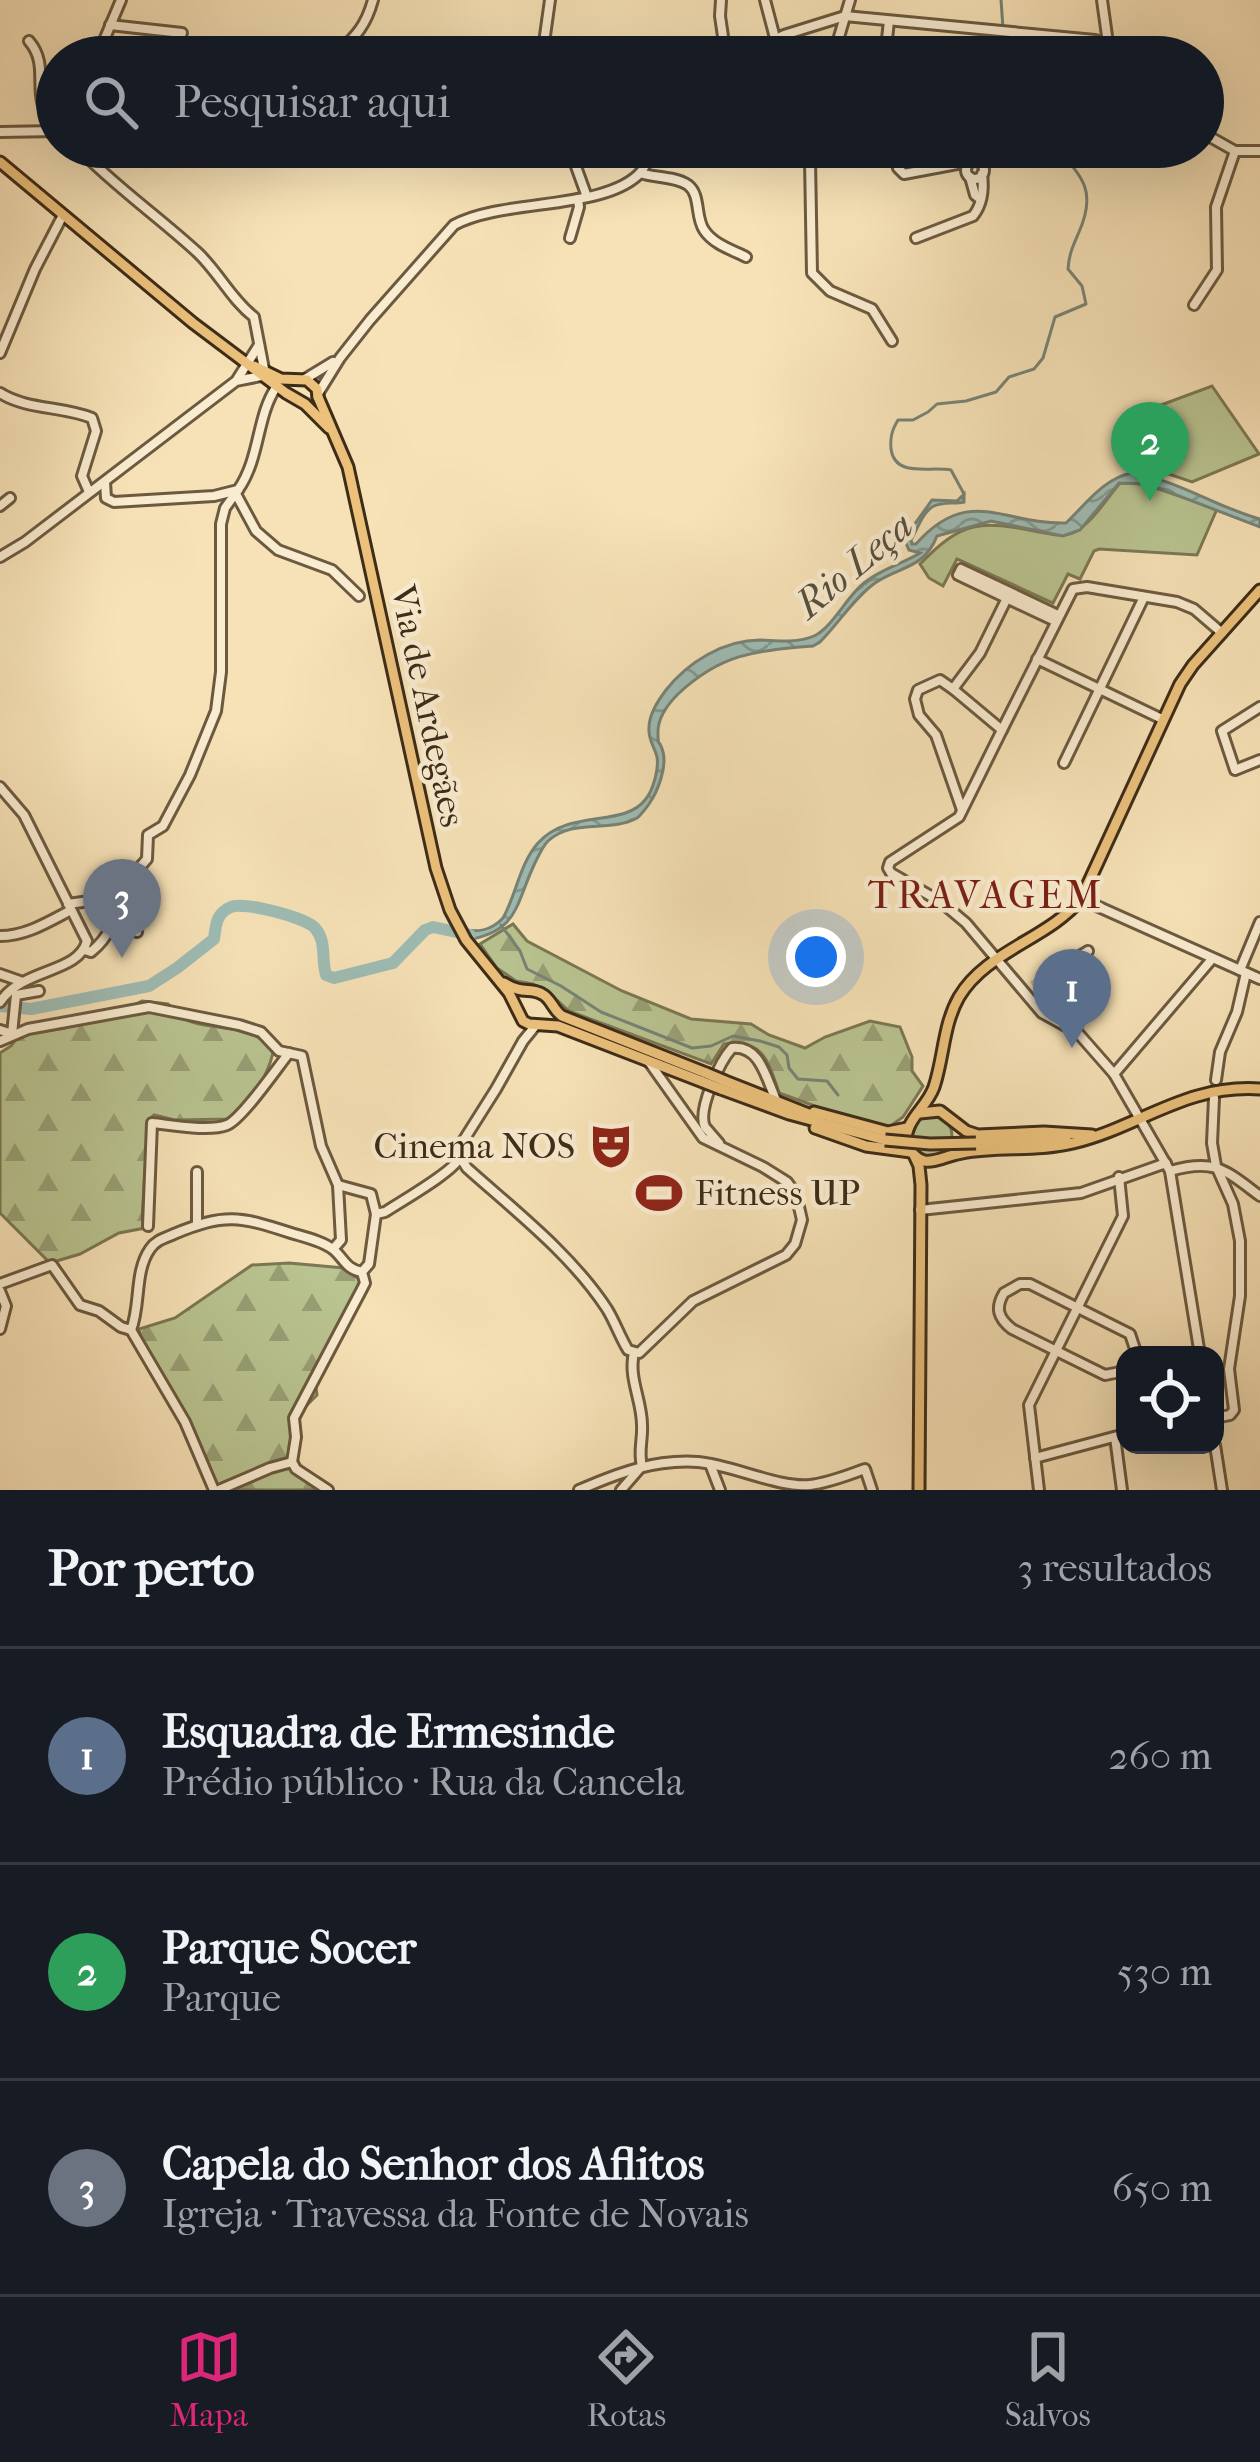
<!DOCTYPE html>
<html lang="pt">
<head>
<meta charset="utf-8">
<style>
	body { margin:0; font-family:"IM FELL French Canon",serif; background:#20242c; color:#f1f3f6 }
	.controls { position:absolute; right:36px; bottom:36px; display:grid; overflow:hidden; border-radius:24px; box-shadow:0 12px 48px #0002 }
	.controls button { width:108px; height:108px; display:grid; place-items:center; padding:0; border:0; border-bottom:3px solid #363941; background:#171b24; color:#f1f3f6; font:60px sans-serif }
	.you { position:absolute; left:816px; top:957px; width:42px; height:42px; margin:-30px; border:9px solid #fff; border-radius:50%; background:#1a73e8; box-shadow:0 0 0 18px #1a73e833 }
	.badge { display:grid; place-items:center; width:78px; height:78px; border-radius:50%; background:#db2777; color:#fff; font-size:39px; font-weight:700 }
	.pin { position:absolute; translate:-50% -99px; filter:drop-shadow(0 3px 6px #0008) }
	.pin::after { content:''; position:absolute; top:63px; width:42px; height:36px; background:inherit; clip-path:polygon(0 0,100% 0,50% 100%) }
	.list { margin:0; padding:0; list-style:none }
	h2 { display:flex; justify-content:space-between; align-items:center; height:156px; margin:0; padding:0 48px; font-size:51px }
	h2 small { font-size:39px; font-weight:400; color:#9ea1a6 }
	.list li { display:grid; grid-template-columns:78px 1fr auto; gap:36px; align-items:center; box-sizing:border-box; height:216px; padding:0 48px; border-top:3px solid #363941 }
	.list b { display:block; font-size:45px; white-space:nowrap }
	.list p { margin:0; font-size:39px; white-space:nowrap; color:#9ea1a6 }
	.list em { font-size:39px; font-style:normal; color:#9ea1a6 }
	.icon { flex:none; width:66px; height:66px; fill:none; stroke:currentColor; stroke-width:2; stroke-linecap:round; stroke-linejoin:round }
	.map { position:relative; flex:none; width:1260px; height:1490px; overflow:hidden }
	.search { position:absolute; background:#171b24; box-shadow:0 12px 48px #0002; left:36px; right:36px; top:36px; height:132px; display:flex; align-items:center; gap:30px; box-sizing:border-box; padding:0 42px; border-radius:66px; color:#9ea1a6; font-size:45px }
	.sheet { height:804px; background:#171b24 }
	nav { display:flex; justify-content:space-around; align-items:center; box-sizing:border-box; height:168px; border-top:3px solid #363941; background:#171b24; font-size:33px; color:#9ea1a6 }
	nav a { display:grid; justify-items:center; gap:6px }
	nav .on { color:#db2777 }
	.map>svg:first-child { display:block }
</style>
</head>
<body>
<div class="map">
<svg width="1260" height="1490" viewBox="0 0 1260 1490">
	<defs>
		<pattern id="forest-firs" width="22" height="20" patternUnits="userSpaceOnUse" patternTransform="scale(3)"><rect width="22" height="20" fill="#b9c491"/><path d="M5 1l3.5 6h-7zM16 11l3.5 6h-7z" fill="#989f75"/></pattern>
		<pattern id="water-waves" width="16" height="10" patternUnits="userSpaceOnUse" patternTransform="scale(3)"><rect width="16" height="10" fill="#9ebdb5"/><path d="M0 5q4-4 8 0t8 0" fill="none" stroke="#829a92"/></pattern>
	</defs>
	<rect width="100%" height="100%" fill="#f7e2b7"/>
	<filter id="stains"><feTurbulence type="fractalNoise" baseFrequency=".00167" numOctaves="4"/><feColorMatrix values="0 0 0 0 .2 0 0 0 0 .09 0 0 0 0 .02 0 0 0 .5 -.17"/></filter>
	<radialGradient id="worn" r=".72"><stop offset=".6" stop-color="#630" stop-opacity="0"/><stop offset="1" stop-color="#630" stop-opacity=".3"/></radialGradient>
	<g fill="#b9c491" stroke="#7b7854" stroke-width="3">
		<path d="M1212,386L1259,454L1192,482L1154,469L1150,486L1217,509L1197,555L1099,549L1094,551L1080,579L1068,574L1053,603L957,559L943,586L929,578L920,564C963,520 980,520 1039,532C1052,534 1063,538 1075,532C1092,523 1107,498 1120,483L1146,484L1150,468L1144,466L1123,426L1126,418Z"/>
		<circle cx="931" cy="1136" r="21"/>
	</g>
	<g fill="url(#forest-firs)" stroke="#7b7854" stroke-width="3">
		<path d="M513,924L527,941L622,991L691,1019L751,1024L769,1035L805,1048L825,1037L870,1021L900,1027L912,1057V1071L923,1086L903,1117L889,1127L834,1113L779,1093C768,1060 763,1039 724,1044L711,1064L569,1011L547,991L533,984L516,981L497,968L480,944Z"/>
		<path d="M142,1001L168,1004C172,1008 178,1016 182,1018C210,1033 257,1021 273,1053C266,1082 250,1099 229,1119L175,1120L154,1115L148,1121L142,1219L145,1228L119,1233L80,1254L50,1263L0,1213V1053L11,1046L19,1035L65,1028L76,1020L130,1007Z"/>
		<path d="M289,1263L344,1268L355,1277L365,1278L355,1311L315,1381L317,1395L294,1418C295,1462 291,1462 327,1490H220L141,1341L139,1329L175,1318L252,1265Z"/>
	</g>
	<path fill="url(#water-waves)" stroke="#778376" stroke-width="3" d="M1132,473C1178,480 1216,507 1260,519V527L1148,484L1119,483L1080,530L1063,536L991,521L937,536C924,569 900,566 875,583C854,598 838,624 820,642L813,646C755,651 722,653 678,694C667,705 657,718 658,734C658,749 659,737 663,752C667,767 658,791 649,804C647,807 640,816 637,818C610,833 573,818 548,841C542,847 538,857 534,865C515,906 518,932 466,940L460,929C477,933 491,931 503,918C516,895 520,863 538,843C570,808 623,828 645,800C653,791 659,769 657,757C655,748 649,741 649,731C648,716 657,702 666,690C688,662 724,640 760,640C777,641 798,643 814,636C832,628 847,596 864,583C881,569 902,564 920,553L909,550L904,539L932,500L957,501L964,494V502C956,504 941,502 934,506C923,511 917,530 911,540L912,544H916C969,484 1004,525 1066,523C1086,504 1104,478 1132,473Z"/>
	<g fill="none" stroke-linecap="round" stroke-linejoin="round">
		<g stroke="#778376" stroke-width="3">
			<path d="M1001,0L1003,28"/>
			<path d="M1007,37L1014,57"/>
			<path d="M963,499L964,494L951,470C929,466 895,478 891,449C890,437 892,430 898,420H913L928,412L937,404L966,401L996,392L1009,377L1034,369L1043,358L1055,317L1086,304L1082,286L1068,269C1069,254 1073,246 1079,232C1097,191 1083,177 1055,147"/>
			<path d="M501,925L520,951L527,969L561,986L601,1012L692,1048L711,1046L733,1036L760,1041L779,1047L787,1055L789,1068L798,1079L827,1081L838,1095"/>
		</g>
		<path stroke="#9ebdb5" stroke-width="12" d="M0,1006L31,1009L149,986L177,968L214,939C216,925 216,913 231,907C244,901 307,918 315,928C327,942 321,958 326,975L334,978L393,963L425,930L433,927L470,935"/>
		<path stroke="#d2be97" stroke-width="8" stroke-dasharray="8 4" stroke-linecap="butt" d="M1032,985L1046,977"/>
		<g stroke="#6c5a40" stroke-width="14">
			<g id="minor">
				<path d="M721,0L720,16L726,57"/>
				<path d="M765,0L780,57"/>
				<path d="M1102,0L1108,43"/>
				<path d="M110,25L182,33"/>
				<path d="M29,41C53,69 26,98 57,127"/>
				<path d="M97,57L121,0"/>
				<path d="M334,57C354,37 365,29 373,0"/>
				<path d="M542,57L550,0"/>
				<path d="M740,57L784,35L845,16L1095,40L1118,46L1139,57"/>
				<path d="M833,57L850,0"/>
				<path d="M885,57L889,21"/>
				<path d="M0,132L57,131"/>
				<path d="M1203,133L1235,151H1260"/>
				<path d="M77,147C114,186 158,216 198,253C219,273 231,299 254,317L264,369"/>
				<path d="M569,147L587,197"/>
				<path d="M804,147L810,160L812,273L830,291L872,309L892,341"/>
				<path d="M894,147L898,168L904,174L973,161"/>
				<circle cx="975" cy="170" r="9"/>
				<path d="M640,173C654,178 675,176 688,185C701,195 695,217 704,230C713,244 732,250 746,257"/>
				<path d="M970,177L975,195L980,199"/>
				<path d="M570,238L579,207L578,199"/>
				<path d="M916,238L973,216C982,205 984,189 982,174"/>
				<path d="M1194,305L1217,270L1216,207L1235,151"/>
				<path d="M0,353L35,269L63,215"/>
				<path d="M238,378L259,345"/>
				<path d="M305,379L333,362"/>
				<path d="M319,392L340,358L370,320L454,225C503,198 606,211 641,172C646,165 650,155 654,147"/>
				<path d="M0,393C27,410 62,406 92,418L96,431L82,476L89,492"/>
				<path d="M105,482L106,498L114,502L214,496L238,490C261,457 256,416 277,386"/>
				<path d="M236,494L256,531L278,550L332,570L359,596"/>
				<path d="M0,506L10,498"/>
				<path d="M0,557L25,542L236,381L261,376"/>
				<path d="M1055,621L958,575L961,569L1058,615"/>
				<path d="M1037,659L1162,719"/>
				<path d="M953,689L1002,730L959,817L890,862L888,868L891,873L941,902L966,923L1042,1013L1078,1033L1114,1074L1170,1171L1200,1355"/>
				<path d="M1260,707L1222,731L1235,770L1260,760"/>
				<path d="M1002,730L1073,589L1087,587L1177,602L1194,609L1222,633"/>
				<path d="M1064,763L1144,597"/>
				<path d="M0,787L24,815L87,941C78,974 24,967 0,1002"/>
				<path d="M962,810L936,735L919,715L915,699L918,690L940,680L953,689L980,653L1007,598"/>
				<path d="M105,899L134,908L138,916L137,932"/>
				<path d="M1081,899L1260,979"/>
				<path d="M68,904L104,899L125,884L147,859L148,835L163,826L190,775L216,711L221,672V524L225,508L238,490"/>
				<path d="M0,936C26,936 48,922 71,910"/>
				<path d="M85,950L91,952C111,936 120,911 124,886"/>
				<path d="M1240,970L1260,922"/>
				<path d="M0,974L20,981"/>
				<path d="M1046,977L1088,951"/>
				<path d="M0,1030L12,1034L16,995L39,991"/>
				<path d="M0,1041L28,1029L149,1007L239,1025L261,1032L279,1051L302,1056L321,1146L338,1185L341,1240L333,1249"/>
				<path d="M1114,1074L1212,959"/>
				<path d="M1216,1080L1220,1052L1237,1012L1246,973"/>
				<path d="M1214,1098L1212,1143L1216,1166L1233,1204L1240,1241V1296L1229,1369L1234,1410L1230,1415L1215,1418"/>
				<path d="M719,1143C718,1142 706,1128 705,1127C697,1110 720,1061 732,1048C760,1045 766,1078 776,1100"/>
				<path d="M460,1157L467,1168C515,1211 571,1254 607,1309C615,1322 620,1337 628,1350L639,1353L693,1301L786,1255L795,1244L802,1220L796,1194L787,1182L763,1167L703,1138L649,1062"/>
				<path d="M1170,1171C1215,1158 1225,1170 1260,1196"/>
				<path d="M197,1172V1224"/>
				<path d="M920,1210L1081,1193L1166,1163"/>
				<path d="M376,1214L385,1212C400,1202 455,1171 460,1157C461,1153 460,1150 460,1146L496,1089L523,1041L536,1025"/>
				<path d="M148,1226L152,1123C172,1125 209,1132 227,1125C242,1119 277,1068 289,1053"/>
				<path d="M0,1284L52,1265L80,1305L99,1311L121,1327L131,1330L185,1422L214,1490"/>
				<path d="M0,1291L6,1306L0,1329"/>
				<path d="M131,1330C141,1305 134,1272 150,1249C156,1240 165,1238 174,1234C225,1213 239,1216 291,1233C304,1237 323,1241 334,1250C345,1260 346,1269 362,1272"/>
				<path d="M634,1353C628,1378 642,1400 642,1425C643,1439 638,1452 642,1466"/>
				<path d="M1125,1371L1105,1375L1012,1329C998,1318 995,1308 1004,1293L1020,1284H1030L1130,1334L1137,1355"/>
				<path d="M1115,1437L1122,1490"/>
				<path d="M1215,1445L1222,1490"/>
				<path d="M1035,1458L1125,1434"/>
				<path d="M292,1462L296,1437L294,1418L362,1289L365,1283L362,1272L369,1264L376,1214L371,1194L338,1185"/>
				<path d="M292,1462L296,1469L328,1490"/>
				<path d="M710,1464L720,1490"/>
				<path d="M219,1490L270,1468L292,1462"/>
				<path d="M579,1490C618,1473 655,1459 698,1462C733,1465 778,1488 810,1485C829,1483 848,1475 865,1469L872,1490"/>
				<path d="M621,1490L641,1467"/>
				<path d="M1039,1490L1029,1405L1123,1216L1119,1177"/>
			</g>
		</g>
		<g stroke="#3d2c18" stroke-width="15">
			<g id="major">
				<path d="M0,162L193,323L286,393L305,404L329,428"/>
				<path d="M254,366L281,379L307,380L317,389L318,397"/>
				<path d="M318,397L348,467L436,868L450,910L466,940L509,993L523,1021L529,1024L558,1026L703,1082"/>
				<path d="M1260,590L1193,665L1180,684L1081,899C1048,939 986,951 959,997C943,1025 944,1057 934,1087C926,1109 905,1119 906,1143C922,1174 937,1157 962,1153C999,1146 1036,1152 1073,1143C1140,1127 1185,1084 1260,1089"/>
				<path d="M504,983C523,995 530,987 542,994C551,998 553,1010 562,1016L706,1073"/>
				<path d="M725,1081L816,1117"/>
				<path d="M721,1089L789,1114L885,1140"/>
				<path d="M814,1112L888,1132L907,1128"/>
				<path d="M920,1113L940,1111L966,1131L978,1135L1044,1132L1092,1135"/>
				<path d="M815,1128L866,1146L911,1152"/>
				<path d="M976,1143L1066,1139"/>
				<path d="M914,1155L919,1166L921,1185L919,1490"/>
			</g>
		</g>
		<use href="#minor" stroke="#faecd0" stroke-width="8"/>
		<use href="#major" stroke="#ecc17c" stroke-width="9"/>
		<g stroke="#3d2c18" stroke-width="15" stroke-linecap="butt">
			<g id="major-bridge">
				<path d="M706,1073L725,1081"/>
				<path d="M703,1082L721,1089"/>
				<path d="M885,1140L930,1144L976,1143"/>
			</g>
		</g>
		<use href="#major-bridge" stroke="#ecc17c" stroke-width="9"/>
	</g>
	<defs>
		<g id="theatre-bare" transform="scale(3.6)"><path d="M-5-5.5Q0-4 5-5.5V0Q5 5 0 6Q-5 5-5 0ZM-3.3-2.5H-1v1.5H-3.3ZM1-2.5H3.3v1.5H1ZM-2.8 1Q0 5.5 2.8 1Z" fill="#8f2418" stroke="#faecd0" stroke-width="2.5" paint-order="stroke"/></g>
		<g id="stadium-bare" transform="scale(3.6)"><path d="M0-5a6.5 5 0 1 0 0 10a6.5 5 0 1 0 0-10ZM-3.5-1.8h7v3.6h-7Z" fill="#8f2418" stroke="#faecd0" stroke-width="2.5" paint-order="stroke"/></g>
	</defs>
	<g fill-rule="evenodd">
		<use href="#theatre-bare" x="611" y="1146"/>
		<use href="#stadium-bare" x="659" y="1193"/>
	</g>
	<g text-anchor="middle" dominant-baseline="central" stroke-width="9" stroke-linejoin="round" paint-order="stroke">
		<g font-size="36" fill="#3d2c18" stroke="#faecd0">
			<text transform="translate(428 706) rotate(78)">Via de Ardegães</text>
		</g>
		<g font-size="36" fill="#3d2c18" stroke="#faecd0" text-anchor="end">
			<text x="575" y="1146">Cinema NOS</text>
			<text x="695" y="1193" text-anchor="start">Fitness UP</text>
		</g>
		<g font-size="39" font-style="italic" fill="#55503f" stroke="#faecd0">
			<text transform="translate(854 565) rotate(-40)">Rio Leça</text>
		</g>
		<g font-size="39" letter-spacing="3" fill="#7a1f14" stroke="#faecd0">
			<text x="986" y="895">TRAVAGEM</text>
		</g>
	</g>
	<rect width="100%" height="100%" filter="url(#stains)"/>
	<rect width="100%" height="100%" fill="url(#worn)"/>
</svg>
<div class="controls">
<button><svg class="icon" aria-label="locate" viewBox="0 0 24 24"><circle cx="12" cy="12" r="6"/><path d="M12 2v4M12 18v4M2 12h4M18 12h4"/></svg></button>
</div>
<div class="you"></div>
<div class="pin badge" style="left:1072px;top:1048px;background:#5c6f8a">1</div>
<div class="pin badge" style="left:1150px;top:501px;background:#2e9e5b">2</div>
<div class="pin badge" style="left:122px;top:958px;background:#6b7280">3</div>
<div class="search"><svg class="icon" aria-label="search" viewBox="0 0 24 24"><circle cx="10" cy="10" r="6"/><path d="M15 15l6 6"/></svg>Pesquisar aqui</div>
</div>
<section class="sheet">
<h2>Por perto<small>3 resultados</small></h2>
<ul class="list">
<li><span class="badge" style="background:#5c6f8a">1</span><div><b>Esquadra de Ermesinde</b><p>Prédio público · Rua da Cancela</p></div><em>260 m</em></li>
<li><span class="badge" style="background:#2e9e5b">2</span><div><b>Parque Socer</b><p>Parque</p></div><em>530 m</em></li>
<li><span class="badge" style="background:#6b7280">3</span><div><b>Capela do Senhor dos Aflitos</b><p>Igreja · Travessa da Fonte de Novais</p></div><em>650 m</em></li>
</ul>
</section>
<nav>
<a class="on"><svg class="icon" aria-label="map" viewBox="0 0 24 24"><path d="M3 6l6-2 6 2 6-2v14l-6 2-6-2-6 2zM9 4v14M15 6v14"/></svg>Mapa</a>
<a><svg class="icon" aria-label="directions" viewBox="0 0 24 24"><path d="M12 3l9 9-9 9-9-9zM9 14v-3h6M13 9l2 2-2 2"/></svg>Rotas</a>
<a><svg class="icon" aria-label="saved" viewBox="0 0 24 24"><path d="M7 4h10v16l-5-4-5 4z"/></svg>Salvos</a>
</nav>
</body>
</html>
